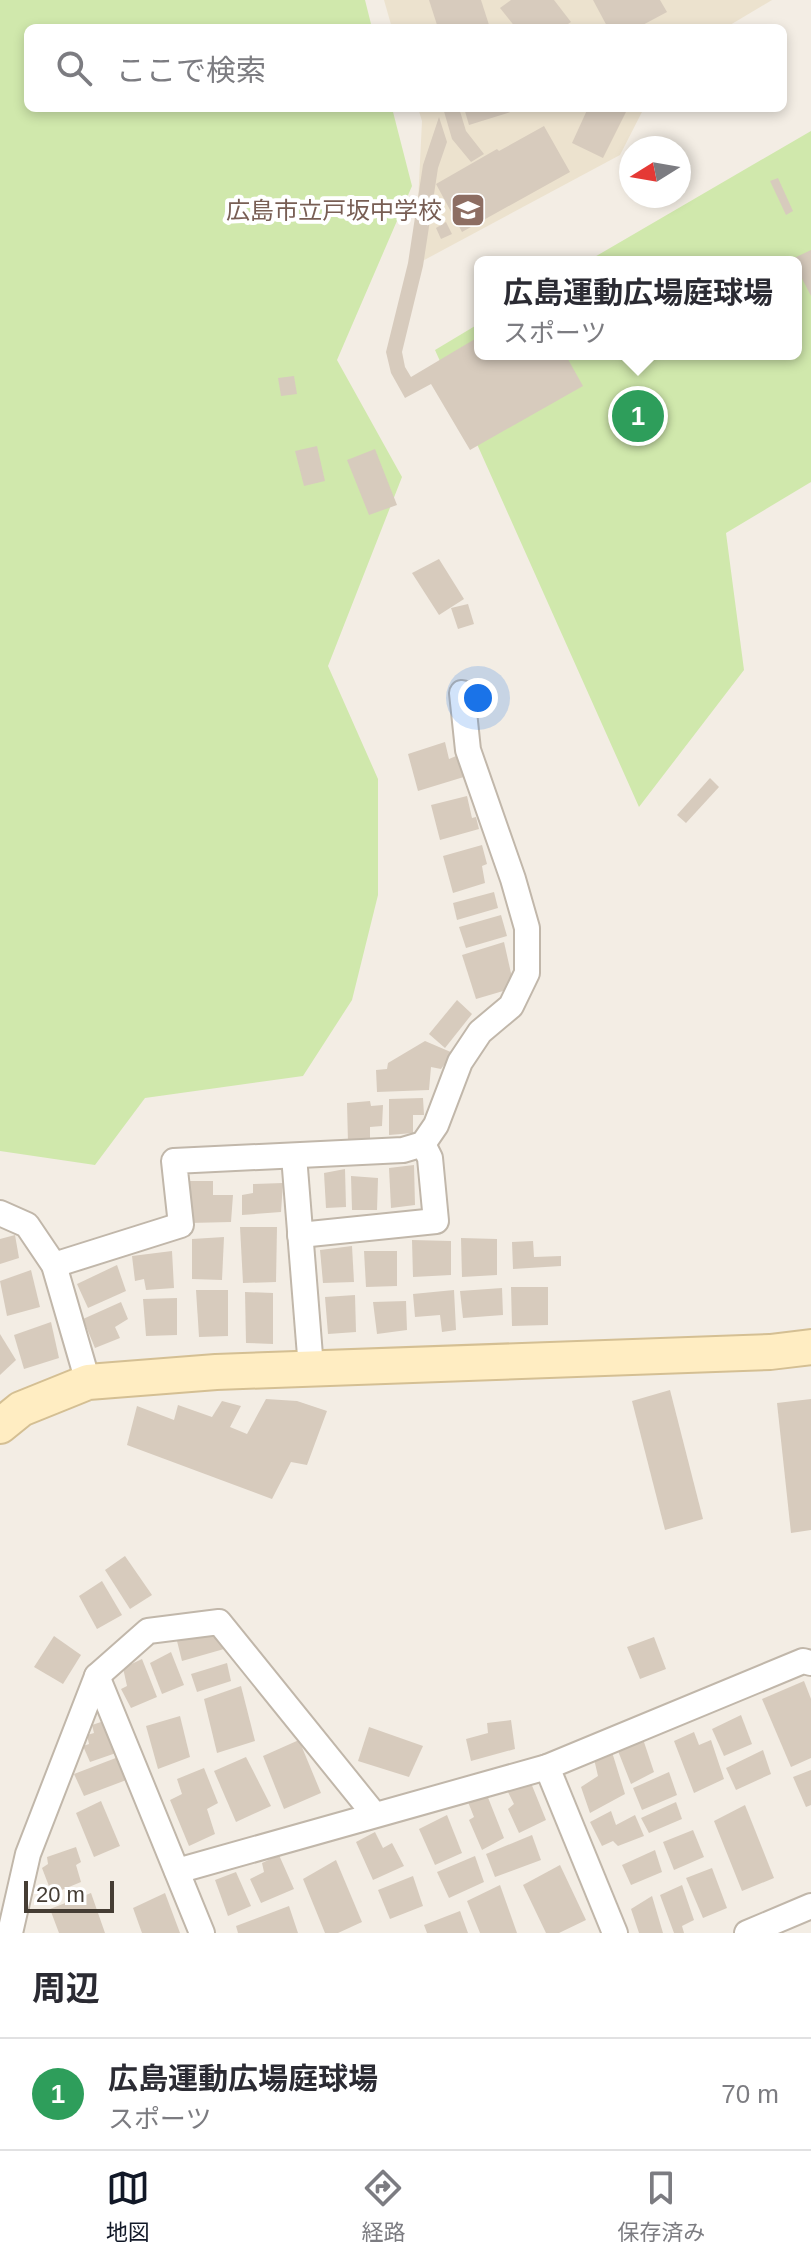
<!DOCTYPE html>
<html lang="ja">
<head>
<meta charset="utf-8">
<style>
	body { margin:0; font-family:Arial,"Noto Sans JP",sans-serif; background:#f2f2f3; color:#2b2b33 }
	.compass { position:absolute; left:619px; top:136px; width:72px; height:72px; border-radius:50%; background:#fff; box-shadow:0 4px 12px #0003; rotate:259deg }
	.scale { position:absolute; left:24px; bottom:20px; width:90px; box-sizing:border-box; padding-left:8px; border:4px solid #453d34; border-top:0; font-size:22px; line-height:28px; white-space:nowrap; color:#453d34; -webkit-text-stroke:6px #fff; paint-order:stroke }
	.you { position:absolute; left:478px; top:698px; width:28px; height:28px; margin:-20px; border:6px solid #fff; border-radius:50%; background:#1a73e8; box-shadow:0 0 0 12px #1a73e833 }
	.badge { display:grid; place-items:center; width:52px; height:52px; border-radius:50%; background:#111827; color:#fff; font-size:26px; font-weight:700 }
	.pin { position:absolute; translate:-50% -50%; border:4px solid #fff; box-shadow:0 2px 8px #0006 }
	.popup { position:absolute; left:474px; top:256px; width:328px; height:104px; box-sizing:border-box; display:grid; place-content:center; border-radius:12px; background:#fff; filter:drop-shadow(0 2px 6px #0005); font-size:26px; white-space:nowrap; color:#7c7c81 }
	.popup b { font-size:30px; color:#2b2b33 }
	.popup::after { content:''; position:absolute; left:50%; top:100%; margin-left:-16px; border:16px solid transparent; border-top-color:#fff }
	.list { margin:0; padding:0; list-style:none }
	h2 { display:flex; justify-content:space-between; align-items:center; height:104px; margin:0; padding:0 32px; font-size:34px }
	h2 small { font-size:26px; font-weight:400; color:#7c7c81 }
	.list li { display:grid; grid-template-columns:52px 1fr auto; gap:24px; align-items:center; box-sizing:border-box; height:112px; padding:0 32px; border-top:2px solid #e1e1e2 }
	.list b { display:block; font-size:30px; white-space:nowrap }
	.list p { margin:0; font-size:26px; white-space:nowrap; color:#7c7c81 }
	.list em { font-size:26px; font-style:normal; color:#7c7c81 }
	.icon { flex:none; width:44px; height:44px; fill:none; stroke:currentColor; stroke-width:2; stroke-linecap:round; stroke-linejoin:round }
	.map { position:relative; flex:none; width:811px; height:1933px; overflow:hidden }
	.search { position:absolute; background:#fff; box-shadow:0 4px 12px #0003; left:24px; right:24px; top:24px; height:88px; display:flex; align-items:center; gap:20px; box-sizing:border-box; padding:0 28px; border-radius:12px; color:#7c7c81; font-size:30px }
	.sheet { height:216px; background:#fff }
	nav { display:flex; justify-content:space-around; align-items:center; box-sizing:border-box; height:112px; border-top:2px solid #e1e1e2; background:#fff; font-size:22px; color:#7c7c81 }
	nav a { display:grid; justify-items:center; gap:4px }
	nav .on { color:#111827 }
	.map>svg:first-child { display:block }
</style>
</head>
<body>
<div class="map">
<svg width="811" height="1933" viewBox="0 0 811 1933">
	<rect width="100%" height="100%" fill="#f3ede4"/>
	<g fill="#ece2ce">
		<path d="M384,0H772L725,28H392Z"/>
		<path d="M418,108H644L620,155L415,265L422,121Z"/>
	</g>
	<g fill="#d0e8ac">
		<path d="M0,0H365L372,28H28V108H392L412,186L337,360L402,477L328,666L378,779V895L352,1000L303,1076L145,1098L95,1165L0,1151Z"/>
		<path d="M811,131V482L726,533L744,670L639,807L435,350L480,323V354H796V262H586Z"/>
	</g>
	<g fill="#d7cbbd">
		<path d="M429,0H481L490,28H438Z"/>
		<path d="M511,0H554L571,22L562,28H516L500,8Z"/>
		<path d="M593,0H660L667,12L637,28H608Z"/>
		<path d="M443,108H459L466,131L484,154L471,162L452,139Z"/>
		<path d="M464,108H520V109L469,125Z"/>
		<path d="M588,108H628L603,158L572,143Z"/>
		<path d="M439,117L447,142L438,168L423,266L402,352L405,367L411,377L480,336V354H565L583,386L470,450L431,384L405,398L391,373L386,352L408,263L423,165Z"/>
		<path d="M544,126L570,172L462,232L436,184L497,149L499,151Z"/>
		<path d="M778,178L793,211L786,215L770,181Z"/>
		<path d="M446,222L452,234L441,239L436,228Z"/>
		<path d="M811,250V296L792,259Z"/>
		<path d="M294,376L297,394L281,396L278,378Z"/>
		<path d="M317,446L325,481L304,486L295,451Z"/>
		<path d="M375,449L397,505L369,515L347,460Z"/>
		<path d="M439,559L464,599L439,615L412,573Z"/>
		<path d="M468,604L474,624L458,629L451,608Z"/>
		<path d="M445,742L449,759L461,754L467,776L418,791L408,754Z"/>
		<path d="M710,778L719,787L686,823L677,815Z"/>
		<path d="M467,796L472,818L476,817L479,829L440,840L431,805Z"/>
		<path d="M482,845L487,864L482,866L485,883L453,893L443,856Z"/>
		<path d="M494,892L498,908L457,920L453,903Z"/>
		<path d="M501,915L507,936L466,948L459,927Z"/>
		<path d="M504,942L513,982L510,989L476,999L462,955Z"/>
		<path d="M457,1000L472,1014L445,1048L429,1034Z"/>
		<path d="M425,1041L453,1053L441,1069L431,1067L429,1090L377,1092L376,1070L387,1069L388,1063Z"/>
		<path d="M423,1098L424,1115H413V1133L389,1135V1099Z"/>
		<path d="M370,1101L371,1106L383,1105L382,1126L370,1127V1142L348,1143L347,1103Z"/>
		<path d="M414,1165L415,1205L391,1208L389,1168Z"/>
		<path d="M345,1169L346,1207L326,1208L324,1173Z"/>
		<path d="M351,1176L378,1178L377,1210H352Z"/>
		<path d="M187,1181H213V1195H233L231,1222L189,1223Z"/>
		<path d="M283,1183L281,1212L242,1215V1195L253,1193V1184Z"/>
		<path d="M240,1227H277L276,1282L243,1283Z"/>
		<path d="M15,1235L19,1258L0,1264V1239Z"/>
		<path d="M224,1237L222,1280L192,1279V1239Z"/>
		<path d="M461,1238L497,1239V1275L462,1277Z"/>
		<path d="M412,1240L451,1241V1275L413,1277Z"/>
		<path d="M533,1241L534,1257L561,1256V1266L513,1269L512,1242Z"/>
		<path d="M352,1246L354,1282L323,1283L320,1250Z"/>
		<path d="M172,1251L174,1288L146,1290L144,1279L135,1281L132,1256Z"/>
		<path d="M364,1251H397V1286L366,1287Z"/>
		<path d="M117,1265L126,1291L88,1308L77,1284Z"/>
		<path d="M31,1270L40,1307L7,1316L0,1281Z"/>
		<path d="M511,1287H548V1325L512,1326Z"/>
		<path d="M502,1288L503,1315L463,1318L460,1291Z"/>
		<path d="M196,1290H228V1336L199,1337Z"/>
		<path d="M454,1290L456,1330L442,1332L440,1315L415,1317L413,1294Z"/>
		<path d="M245,1292L273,1293V1344L246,1343Z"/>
		<path d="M355,1295L356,1332L328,1334L325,1297Z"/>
		<path d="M177,1298V1335L146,1336L143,1299Z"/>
		<path d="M406,1301L407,1330L377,1334L373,1302Z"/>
		<path d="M121,1302L128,1319L115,1327L120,1338L95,1348L83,1319Z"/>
		<path d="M51,1322L59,1358L24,1369L14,1335Z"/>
		<path d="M0,1334L16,1360L0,1375Z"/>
		<path d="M670,1390L703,1519L665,1530L632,1401Z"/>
		<path d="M266,1399L297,1401L327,1411L307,1465L291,1462L272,1499L127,1445L137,1406L174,1420L178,1405L212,1417L222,1401L241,1406L230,1427L247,1434Z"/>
		<path d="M811,1399V1530L791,1533L777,1403Z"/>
		<path d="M125,1556L152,1595L130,1609L105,1570Z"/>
		<path d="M102,1581L122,1615L97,1629L79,1596Z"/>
		<path d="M211,1631L224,1649L182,1661L177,1641Z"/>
		<path d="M54,1636L81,1655L63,1684L34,1667Z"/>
		<path d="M654,1637L666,1669L640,1679L627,1647Z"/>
		<path d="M171,1652L184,1685L162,1694L150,1663Z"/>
		<path d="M142,1659L157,1697L131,1708L121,1689L127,1686L123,1668Z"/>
		<path d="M227,1663L231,1681L197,1692L191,1674Z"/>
		<path d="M804,1681L811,1699V1758L791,1767L762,1699Z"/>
		<path d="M241,1686L255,1741L217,1753L204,1699Z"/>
		<path d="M741,1715L752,1744L724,1756L712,1729Z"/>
		<path d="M180,1716L190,1757L158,1769L146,1726Z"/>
		<path d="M107,1720L116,1753L90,1762L83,1746L89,1744L87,1735L94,1733L92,1725Z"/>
		<path d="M511,1720L515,1749L471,1761L466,1739L488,1733L487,1723Z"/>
		<path d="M369,1727L423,1746L409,1777L358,1761Z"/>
		<path d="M694,1732L699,1745L711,1740L724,1779L694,1793L674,1741Z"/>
		<path d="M643,1739L654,1772L631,1784L618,1751Z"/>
		<path d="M299,1740L321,1793L284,1809L263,1756Z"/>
		<path d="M763,1750L771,1774L736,1790L726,1768Z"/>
		<path d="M612,1752L625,1794L590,1813L581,1787L598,1776L594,1759Z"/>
		<path d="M121,1756L129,1779L84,1796L74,1774Z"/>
		<path d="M246,1757L271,1806L236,1822L214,1771Z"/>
		<path d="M204,1768L218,1803L207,1809L215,1834L189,1846L170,1800L182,1794L177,1779Z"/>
		<path d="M811,1770V1805L806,1807L793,1777Z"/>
		<path d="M669,1772L677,1795L642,1810L633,1788Z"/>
		<path d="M531,1783L546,1820L519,1833L508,1809L514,1804L508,1792Z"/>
		<path d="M487,1795L504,1838L482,1850L469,1820L474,1817L468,1802Z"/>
		<path d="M101,1801L120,1846L94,1857L76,1813Z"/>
		<path d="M676,1802L682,1819L649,1833L641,1818Z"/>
		<path d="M745,1805L774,1878L742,1891L714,1821Z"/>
		<path d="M611,1811L616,1825L635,1815L644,1836L618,1846L613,1841L602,1846L590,1822Z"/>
		<path d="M447,1815L462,1853L435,1865L419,1829Z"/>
		<path d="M693,1830L704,1857L674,1870L663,1842Z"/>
		<path d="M375,1832L383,1848L392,1843L404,1866L373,1880L356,1842Z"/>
		<path d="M532,1835L541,1860L495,1877L486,1854Z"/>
		<path d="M76,1847L81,1862L76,1865L81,1882L52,1894L42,1868L48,1864L47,1857Z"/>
		<path d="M655,1850L662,1872L631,1885L622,1865Z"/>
		<path d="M279,1855L294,1889L261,1903L250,1879L264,1872L262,1863Z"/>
		<path d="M475,1856L484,1882L449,1898L437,1872Z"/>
		<path d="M336,1860L362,1922L338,1933H325L303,1879Z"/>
		<path d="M560,1865L586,1920L559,1933H546L523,1885Z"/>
		<path d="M712,1868L727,1908L703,1918L686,1878Z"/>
		<path d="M236,1872L251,1906L228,1916L215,1880Z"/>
		<path d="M413,1876L423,1906L390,1919L378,1890Z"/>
		<path d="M500,1885L517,1933H480L467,1901Z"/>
		<path d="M682,1885L694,1920L682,1926L684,1933H674L660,1895Z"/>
		<path d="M91,1893L105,1933H59L50,1909Z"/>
		<path d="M165,1893L180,1933H142L133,1908Z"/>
		<path d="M652,1896L663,1933H639L631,1909Z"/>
		<path d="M289,1906L298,1933H238L236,1926Z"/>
		<path d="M460,1911L468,1933H427L424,1925Z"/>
	</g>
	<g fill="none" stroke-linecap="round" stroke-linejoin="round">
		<g stroke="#c1b7aa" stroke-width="28">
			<g id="street">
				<path d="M294,1156L311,1368"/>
				<path d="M0,1213L27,1225L54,1265L88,1382"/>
				<path d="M300,1235L436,1221L430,1158L423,1144"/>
				<path d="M54,1265L181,1225L174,1161L403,1150L423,1144L436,1125L460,1062L480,1032L511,1006L527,973V928L513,879L468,750L462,693"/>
				<path d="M97,1676L202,1933"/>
				<path d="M547,1767L615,1933"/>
				<path d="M177,1871L547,1767L803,1661L811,1663"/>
				<path d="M10,1933L28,1854L97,1676L148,1631L219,1622L374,1814"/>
				<path d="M747,1933L811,1906"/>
			</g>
		</g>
		<g stroke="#d4bf93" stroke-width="38">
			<path id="secondary" d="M0,1426L21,1409L88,1382L216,1372L770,1352L811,1347"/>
		</g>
		<use href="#street" stroke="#fff" stroke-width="24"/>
		<use href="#secondary" stroke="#ffedc2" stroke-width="34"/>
	</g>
	<defs>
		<g id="school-square" transform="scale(1.8)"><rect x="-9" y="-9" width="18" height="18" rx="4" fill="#8d6e63" stroke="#fff"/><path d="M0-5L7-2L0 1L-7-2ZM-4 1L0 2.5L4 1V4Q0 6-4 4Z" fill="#fff"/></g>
	</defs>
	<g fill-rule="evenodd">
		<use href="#school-square" x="468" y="210"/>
	</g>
	<g text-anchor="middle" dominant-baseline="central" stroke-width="8" stroke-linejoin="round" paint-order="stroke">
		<g font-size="24" fill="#785e54" stroke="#fff" text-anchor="end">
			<text x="442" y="210">広島市立戸坂中学校</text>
		</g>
	</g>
</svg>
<svg class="compass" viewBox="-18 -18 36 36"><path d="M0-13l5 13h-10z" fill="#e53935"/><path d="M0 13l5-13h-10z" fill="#7c7c81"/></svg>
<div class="scale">20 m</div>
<div class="you"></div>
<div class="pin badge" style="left:638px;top:416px;background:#2e9e5b">1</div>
<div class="popup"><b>広島運動広場庭球場</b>スポーツ</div>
<div class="search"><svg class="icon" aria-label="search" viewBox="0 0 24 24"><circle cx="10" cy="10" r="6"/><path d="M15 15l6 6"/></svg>ここで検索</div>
</div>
<section class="sheet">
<h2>周辺<small></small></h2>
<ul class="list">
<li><span class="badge" style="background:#2e9e5b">1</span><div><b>広島運動広場庭球場</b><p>スポーツ</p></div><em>70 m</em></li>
</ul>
</section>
<nav>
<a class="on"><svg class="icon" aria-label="map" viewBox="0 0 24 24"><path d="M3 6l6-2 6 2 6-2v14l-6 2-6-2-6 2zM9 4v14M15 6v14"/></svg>地図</a>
<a><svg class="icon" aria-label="directions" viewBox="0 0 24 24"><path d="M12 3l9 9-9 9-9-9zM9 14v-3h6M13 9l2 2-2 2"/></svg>経路</a>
<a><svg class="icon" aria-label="saved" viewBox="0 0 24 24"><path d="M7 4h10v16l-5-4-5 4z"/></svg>保存済み</a>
</nav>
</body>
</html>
